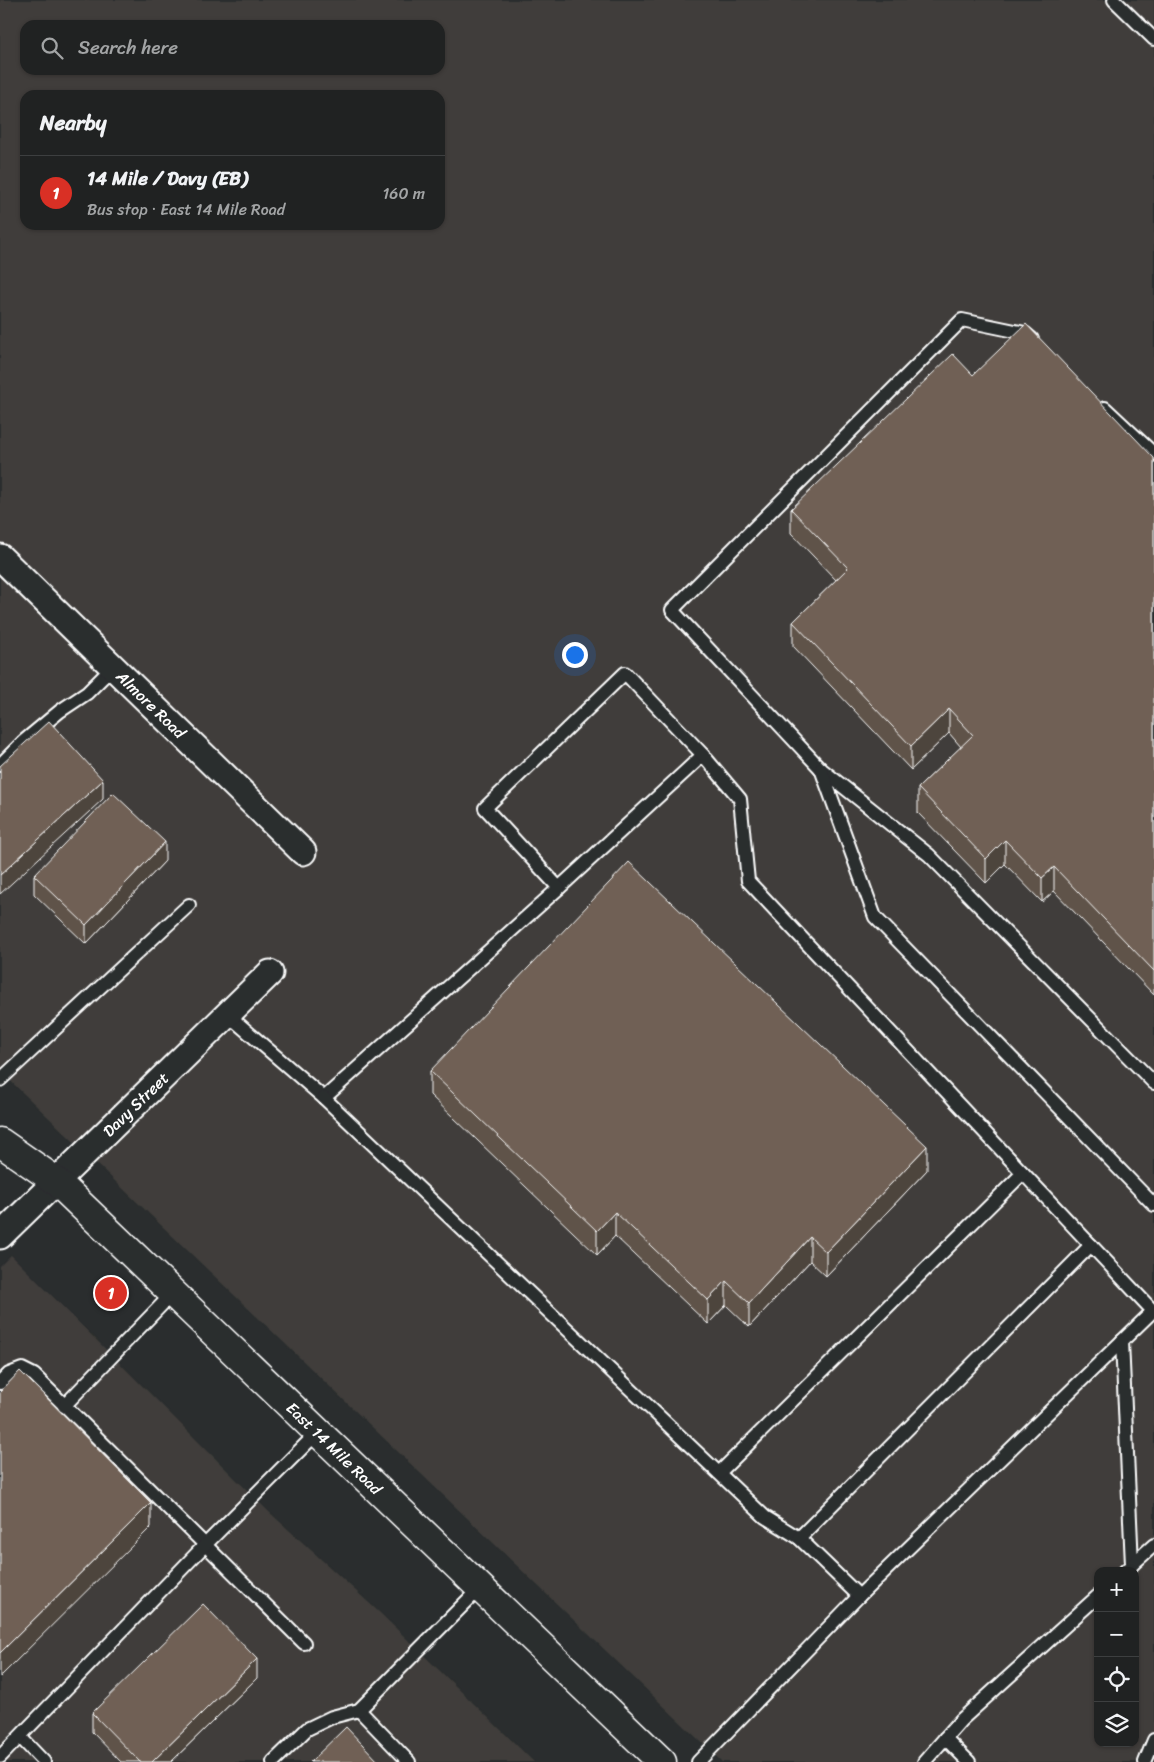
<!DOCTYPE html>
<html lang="en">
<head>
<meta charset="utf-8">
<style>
	body { margin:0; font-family:Sriracha,sans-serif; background:#2d2f2f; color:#f1f3f6 }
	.controls { position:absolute; right:15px; bottom:15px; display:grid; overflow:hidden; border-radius:10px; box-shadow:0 1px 4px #0004 }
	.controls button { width:45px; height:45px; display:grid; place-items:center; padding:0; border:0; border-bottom:1px solid #3d3f40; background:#202222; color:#f1f3f6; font:25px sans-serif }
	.you { position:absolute; left:574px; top:654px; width:18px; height:18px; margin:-12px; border:4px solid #fff; border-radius:50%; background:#1a73e8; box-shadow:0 0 0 8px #1a73e833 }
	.badge { display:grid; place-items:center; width:32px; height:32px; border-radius:50%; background:#d93025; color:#fff; font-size:16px; font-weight:700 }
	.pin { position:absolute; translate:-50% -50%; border:2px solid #fff; box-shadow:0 1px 5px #0006 }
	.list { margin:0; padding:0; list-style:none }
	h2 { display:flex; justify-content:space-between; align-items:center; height:65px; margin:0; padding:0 20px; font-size:21px }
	h2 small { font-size:16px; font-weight:400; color:#a2a4a5 }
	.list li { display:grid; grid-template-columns:32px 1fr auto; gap:15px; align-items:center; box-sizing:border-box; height:75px; padding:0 20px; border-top:1px solid #3d3f40 }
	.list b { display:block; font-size:19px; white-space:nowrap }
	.list p { margin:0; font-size:16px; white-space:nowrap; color:#a2a4a5 }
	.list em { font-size:16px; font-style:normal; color:#a2a4a5 }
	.icon { flex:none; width:28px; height:28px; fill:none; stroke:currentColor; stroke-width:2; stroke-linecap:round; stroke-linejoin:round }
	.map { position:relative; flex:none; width:1154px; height:1762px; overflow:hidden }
	.search { position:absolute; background:#202222; box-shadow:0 1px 4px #0004; left:20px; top:20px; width:425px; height:55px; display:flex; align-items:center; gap:12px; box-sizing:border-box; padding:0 18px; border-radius:15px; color:#a2a4a5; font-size:19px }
	.panel { position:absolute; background:#202222; box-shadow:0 1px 4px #0004; left:20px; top:90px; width:425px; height:140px; border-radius:15px }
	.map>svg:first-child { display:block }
</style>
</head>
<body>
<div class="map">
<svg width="1154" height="1762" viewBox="0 0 1154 1762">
	<rect width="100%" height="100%" fill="#2a2d2e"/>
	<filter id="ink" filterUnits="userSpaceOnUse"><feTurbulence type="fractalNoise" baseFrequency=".02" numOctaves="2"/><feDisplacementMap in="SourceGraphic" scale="10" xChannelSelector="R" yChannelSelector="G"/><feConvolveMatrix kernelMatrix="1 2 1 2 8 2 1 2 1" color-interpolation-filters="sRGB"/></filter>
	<g filter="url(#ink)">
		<g fill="#3f3d3a" fill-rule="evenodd">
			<path d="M0,0H1154V1762H722L0,1071ZM25,25H440V70H25ZM25,95H440V225H25ZM1098,1571H1135V1743H1098Z"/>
			<path d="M11,1255L268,1511L379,1612L534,1762H0V1266Z"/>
		</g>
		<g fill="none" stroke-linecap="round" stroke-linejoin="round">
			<g stroke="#fff" stroke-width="16">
				<g id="service">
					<path d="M1114,0L1154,39"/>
					<path d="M1032,339L1025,333L962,320L672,610L821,769L929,855L1154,1083"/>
					<path d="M1105,408L1154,454"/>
					<path d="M0,765L24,741L60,711L87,693L113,667"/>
					<path d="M821,769L875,917L1154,1205"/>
					<path d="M559,888L703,755"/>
					<path d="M227,1014L324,1098L559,888L485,808L625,673L703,755L740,799L748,881L1153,1311L859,1596L698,1762"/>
					<path d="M0,1080L189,905"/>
					<path d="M324,1098L765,1517L799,1538L859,1596"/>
					<path d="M1122,1341L1132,1565"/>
					<path d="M0,1383L9,1374L22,1369L34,1375L304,1643"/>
					<path d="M64,1406L172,1294"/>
					<path d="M719,1473L1023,1173"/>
					<path d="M799,1538L1091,1245"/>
					<path d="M1125,1571L1154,1545"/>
					<path d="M359,1710L409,1762"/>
					<path d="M20,1737L44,1762"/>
					<path d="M945,1738L969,1762"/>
					<path d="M0,1757L205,1545L317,1433"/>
					<path d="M273,1762L307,1729L332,1717L359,1710L479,1589"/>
					<path d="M924,1762L961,1720L1098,1596"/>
					<path d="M1145,1762L1154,1740"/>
				</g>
			</g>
			<g stroke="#fff" stroke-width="29">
				<g id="minor">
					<path id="s1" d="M0,557L303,852"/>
					<path id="s2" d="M0,1236L270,973"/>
				</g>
			</g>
			<g stroke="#fff" stroke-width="31">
				<g id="secondary">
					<path id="s3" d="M0,1142L56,1181L662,1762"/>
				</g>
			</g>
			<use href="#service" stroke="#2a2d2e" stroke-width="12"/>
			<use href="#minor" stroke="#2a2d2e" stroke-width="25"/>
			<use href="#secondary" stroke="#2a2d2e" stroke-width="28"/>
		</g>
		<g fill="#5f5349" stroke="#fff">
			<path d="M973,375L1154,458V995L1054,891L1042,902L1005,864L986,883L918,813V788L961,747L949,733L911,770L793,646V622L836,580L791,533V509Z"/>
			<path d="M165,861L86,944L34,894V875Z"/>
			<path d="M430,1071L927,1170L826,1276L810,1261L749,1327L726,1305L708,1324L615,1236L597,1255L430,1095Z"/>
			<path d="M257,1678L171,1762H121L92,1732V1713Z"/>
		</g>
		<g fill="#4e443c" stroke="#fff">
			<path d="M949,709V733L911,770V746Z"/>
			<path d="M103,780V799L0,894V875Z"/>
			<path d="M1005,840V864L986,883V859Z"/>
			<path d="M165,842V861L86,944V925Z"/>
			<path d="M1054,867V891L1042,902V878Z"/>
			<path d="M927,1146V1170L826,1276V1252Z"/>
			<path d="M615,1212V1236L597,1255V1231Z"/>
			<path d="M810,1237V1261L749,1327V1303Z"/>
			<path d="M726,1281V1305L708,1324V1300Z"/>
			<path d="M151,1503V1527L0,1677V1653Z"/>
			<path d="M257,1659V1678L171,1762H152Z"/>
		</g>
		<g fill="#6f6155" stroke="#fff">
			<path d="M1026,324L1154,458V971L1054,867L1042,878L1005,840L986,859L918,788L973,735L949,709L911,746L793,622L848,568L791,509L953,354L973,375Z"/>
			<path d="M49,721L103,780L0,875V766Z"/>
			<path d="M113,793L165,842L86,925L34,875Z"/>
			<path d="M629,862L927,1146L826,1252L810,1237L749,1303L726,1281L708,1300L615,1212L597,1231L430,1071Z"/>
			<path d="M20,1371L151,1503L0,1653V1392Z"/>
			<path d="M203,1604L257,1659L152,1762H140L92,1713Z"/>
			<path d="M346,1727L379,1762H310Z"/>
		</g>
	</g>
	<g text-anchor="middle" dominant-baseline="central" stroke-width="4" stroke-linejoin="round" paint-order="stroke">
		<g font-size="16" fill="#fff" stroke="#2a2d2e">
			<text stroke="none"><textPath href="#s1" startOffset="211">Almore Road</textPath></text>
			<text stroke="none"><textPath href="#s2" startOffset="189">Davy Street</textPath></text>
			<text stroke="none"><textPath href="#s3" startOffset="454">East 14 Mile Road</textPath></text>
		</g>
	</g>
</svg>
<div class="controls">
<button>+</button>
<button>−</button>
<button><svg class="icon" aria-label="locate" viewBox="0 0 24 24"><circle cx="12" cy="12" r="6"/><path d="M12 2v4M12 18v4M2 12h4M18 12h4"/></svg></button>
<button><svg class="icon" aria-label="layers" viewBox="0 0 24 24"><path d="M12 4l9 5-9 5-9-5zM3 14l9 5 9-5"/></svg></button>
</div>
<div class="you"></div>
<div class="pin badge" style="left:111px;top:1293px">1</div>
<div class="search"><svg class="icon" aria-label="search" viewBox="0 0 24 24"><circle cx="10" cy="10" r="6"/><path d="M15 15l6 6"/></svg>Search here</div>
<section class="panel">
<h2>Nearby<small></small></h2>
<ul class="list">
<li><span class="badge">1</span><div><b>14 Mile / Davy (EB)</b><p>Bus stop · East 14 Mile Road</p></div><em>160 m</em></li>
</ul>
</section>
</div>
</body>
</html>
